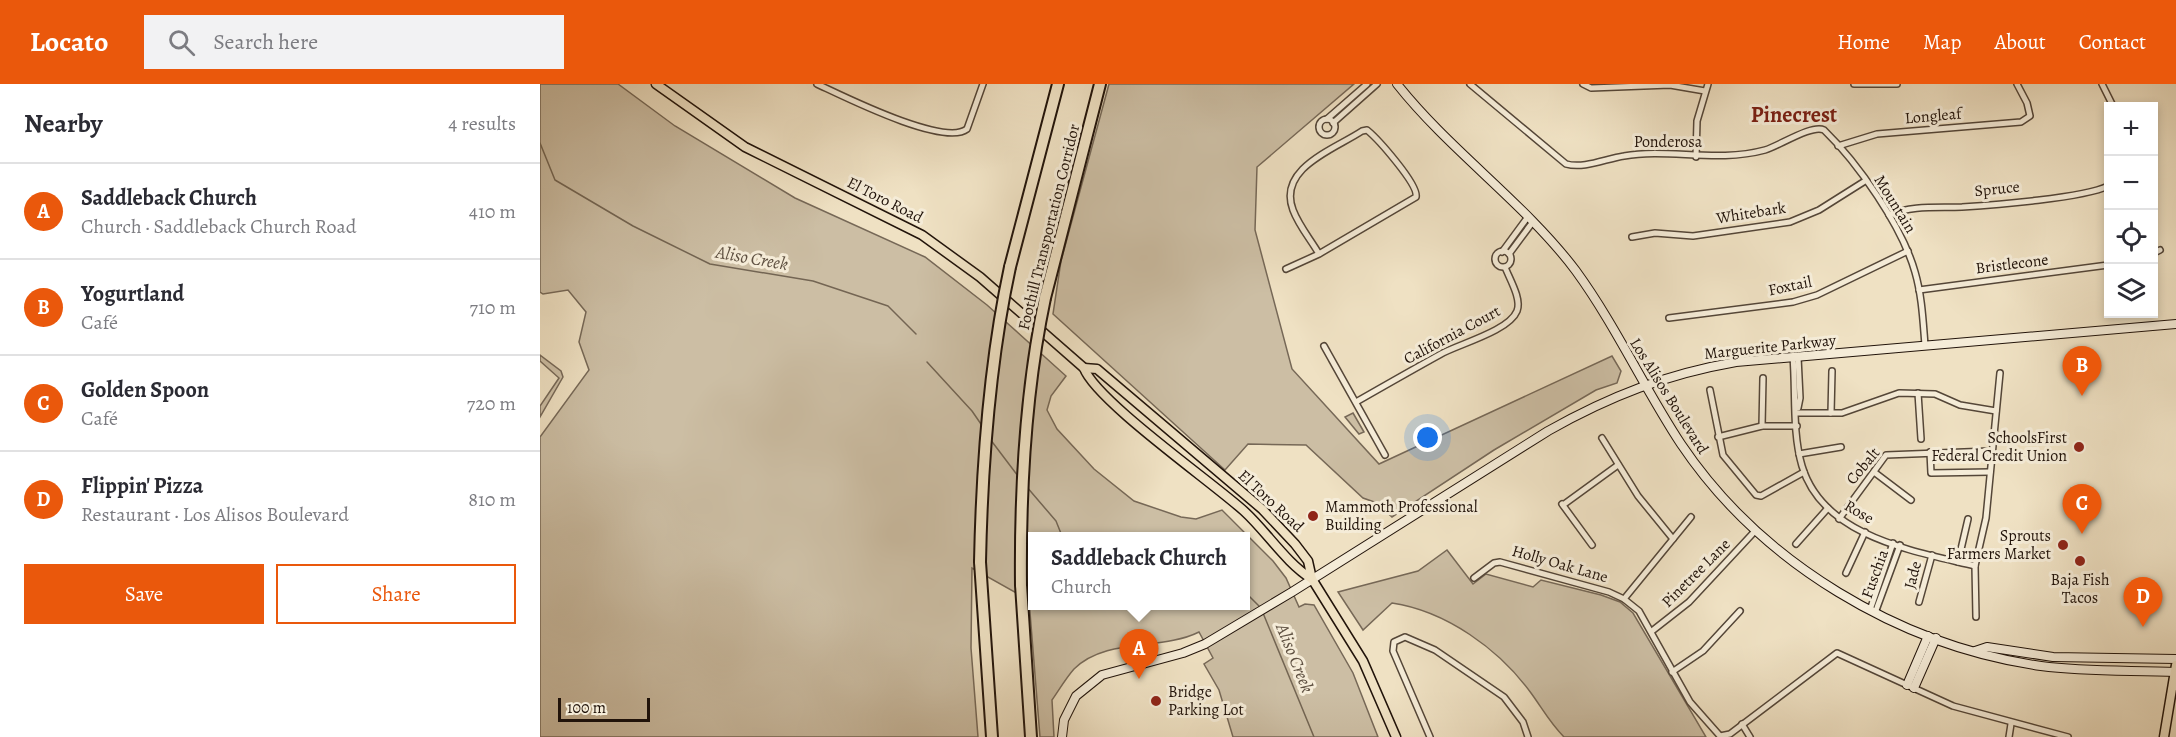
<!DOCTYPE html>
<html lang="en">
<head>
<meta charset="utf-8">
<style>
	body { margin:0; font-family:Alegreya,serif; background:#f2f2f3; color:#2b2b33 }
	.controls { position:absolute; right:18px; top:18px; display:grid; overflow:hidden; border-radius:0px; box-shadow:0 3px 9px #0003 }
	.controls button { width:54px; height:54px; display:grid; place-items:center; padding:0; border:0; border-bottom:2px solid #e1e1e2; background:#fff; color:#2b2b33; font:30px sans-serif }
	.scale { position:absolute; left:18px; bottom:15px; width:92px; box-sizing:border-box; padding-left:6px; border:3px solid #21130a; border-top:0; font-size:16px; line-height:21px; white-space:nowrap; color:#21130a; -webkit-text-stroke:4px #f5ecd8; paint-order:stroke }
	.you { position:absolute; left:888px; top:354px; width:21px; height:21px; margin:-15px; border:4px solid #fff; border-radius:50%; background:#1a73e8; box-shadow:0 0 0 9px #1a73e833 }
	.badge { display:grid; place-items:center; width:39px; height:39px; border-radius:50%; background:#ea580c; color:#fff; font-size:20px; font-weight:700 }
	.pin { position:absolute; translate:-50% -50px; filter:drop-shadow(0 2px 3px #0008) }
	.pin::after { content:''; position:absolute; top:32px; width:21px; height:18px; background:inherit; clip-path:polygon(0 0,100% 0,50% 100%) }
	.popup { position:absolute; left:488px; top:448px; width:222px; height:78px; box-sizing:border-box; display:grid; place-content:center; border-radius:0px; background:#fff; filter:drop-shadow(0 2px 4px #0005); font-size:20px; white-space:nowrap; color:#7c7c81 }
	.popup b { font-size:22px; color:#2b2b33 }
	.popup::after { content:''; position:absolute; left:50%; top:100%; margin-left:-12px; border:12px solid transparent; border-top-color:#fff }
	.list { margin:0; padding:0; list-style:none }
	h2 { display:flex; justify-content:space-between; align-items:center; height:78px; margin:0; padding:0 24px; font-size:26px }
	h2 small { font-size:20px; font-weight:400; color:#7c7c81 }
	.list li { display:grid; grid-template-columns:39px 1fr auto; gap:18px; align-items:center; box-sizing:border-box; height:96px; padding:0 24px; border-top:2px solid #e1e1e2 }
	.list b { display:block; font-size:22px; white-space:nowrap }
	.list p { margin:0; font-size:20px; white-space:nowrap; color:#7c7c81 }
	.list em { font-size:20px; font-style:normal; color:#7c7c81 }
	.actions { display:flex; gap:12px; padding:18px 24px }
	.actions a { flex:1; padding:14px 0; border:2px solid #ea580c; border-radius:0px; text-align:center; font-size:21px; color:#ea580c }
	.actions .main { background:#ea580c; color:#fff }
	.icon { flex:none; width:33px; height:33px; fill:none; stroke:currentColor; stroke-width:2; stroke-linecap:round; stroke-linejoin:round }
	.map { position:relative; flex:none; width:1636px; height:653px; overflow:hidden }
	header { display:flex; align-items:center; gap:36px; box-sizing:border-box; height:84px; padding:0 30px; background:#ea580c; color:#fff }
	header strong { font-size:28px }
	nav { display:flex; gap:33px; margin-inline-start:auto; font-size:21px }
	.search { width:420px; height:54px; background:#f2f2f3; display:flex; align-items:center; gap:15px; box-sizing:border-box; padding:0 21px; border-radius:0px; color:#7c7c81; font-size:22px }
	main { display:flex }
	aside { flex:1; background:#fff }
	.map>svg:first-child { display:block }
</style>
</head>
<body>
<header>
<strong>Locato</strong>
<div class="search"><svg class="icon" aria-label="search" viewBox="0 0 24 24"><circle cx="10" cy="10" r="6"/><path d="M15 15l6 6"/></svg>Search here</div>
<nav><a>Home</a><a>Map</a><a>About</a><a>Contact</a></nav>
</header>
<main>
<aside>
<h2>Nearby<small>4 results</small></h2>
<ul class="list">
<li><span class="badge">A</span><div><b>Saddleback Church</b><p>Church · Saddleback Church Road</p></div><em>410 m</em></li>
<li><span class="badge">B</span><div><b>Yogurtland</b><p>Café</p></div><em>710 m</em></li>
<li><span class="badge">C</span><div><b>Golden Spoon</b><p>Café</p></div><em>720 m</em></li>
<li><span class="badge">D</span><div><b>Flippin' Pizza</b><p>Restaurant · Los Alisos Boulevard</p></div><em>810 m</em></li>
</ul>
<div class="actions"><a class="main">Save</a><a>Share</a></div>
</aside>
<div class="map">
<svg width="1636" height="653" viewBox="0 0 1636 653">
	<rect width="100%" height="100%" fill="#efe1c3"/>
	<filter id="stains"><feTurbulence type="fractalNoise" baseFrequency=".00333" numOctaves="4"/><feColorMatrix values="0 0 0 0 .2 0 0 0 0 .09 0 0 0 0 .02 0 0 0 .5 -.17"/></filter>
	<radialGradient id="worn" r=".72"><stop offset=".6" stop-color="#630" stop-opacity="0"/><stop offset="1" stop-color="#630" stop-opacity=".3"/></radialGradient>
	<g fill="#ccbea4" stroke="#766857" stroke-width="1.5" fill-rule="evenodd">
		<path d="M0,0H78L135,42L255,114L385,173L447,221L526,292L511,312L507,326L517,345L554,385L594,417L641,433L656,435L682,426L733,477L746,494L759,523L765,520L774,521L813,589L838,653H693L679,606L664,580L673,574L659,548C621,567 567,553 534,585C526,594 519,606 512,616L514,653H500L489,516L432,484L431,564L438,653H0V353L49,286L39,258L46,228L28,206L3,210L0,208ZM492,452H706V522H492Z"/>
		<path d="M569,0H814L717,83L715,146L752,285L839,380L1072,272L1081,287L1077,299L1056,306L954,366L852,433L837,419L823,414L766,361L708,360L685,386L513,230L521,177Z"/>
		<path d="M0,271L21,287L23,293L0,333V322L19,294L0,277Z"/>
		<path d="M813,329L824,348L819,350L805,333Z"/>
		<path d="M907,466L933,500L946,490L993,503L1001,496L1061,511L1080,518L1093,529L1166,653H1024C1010,639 1002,624 991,609C959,565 906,527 852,519L823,546L798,508L878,487Z"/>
	</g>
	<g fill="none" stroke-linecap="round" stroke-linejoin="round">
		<g stroke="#736553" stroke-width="1.5">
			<path d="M0,59L15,96L93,142L170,180L273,197L348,222L376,250"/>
			<path d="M387,278L432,327L443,343"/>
			<path d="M450,355L478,392"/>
			<path d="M486,402L516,437L522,452"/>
			<path d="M706,509L719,522"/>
			<path d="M723,529L774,653"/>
		</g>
		<g stroke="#544638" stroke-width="8">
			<g id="street">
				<path d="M277,0C303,12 404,63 427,45L443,0"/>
				<path d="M930,0L1026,80C1044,85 1065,75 1084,72C1128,64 1177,79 1225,66C1239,62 1272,40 1284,46C1318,79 1362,142 1375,188C1382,212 1383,237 1385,261"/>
				<path d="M1043,0L1051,4L1130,1L1165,7"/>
				<path d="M1314,0H1357"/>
				<path d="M1562,0L1573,22"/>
				<path d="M787,35L827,0"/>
				<circle cx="787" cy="43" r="8"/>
				<path d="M793,39L837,0"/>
				<path d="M1298,62L1337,50L1481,38L1490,32L1487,19L1477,0"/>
				<path d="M1156,73L1157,37L1168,0"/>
				<path d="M1349,131C1373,121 1397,124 1422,123C1453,121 1544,114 1568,102"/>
				<path d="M1092,153L1115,149L1153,152L1250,138L1279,126L1325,97"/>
				<circle cx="963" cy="175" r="8"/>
				<path d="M962,168L987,134"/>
				<path d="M1614,169L1620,166"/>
				<path d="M969,170L992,139"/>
				<path d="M746,185L779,170L876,113C879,101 838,55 827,46L822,47C795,65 737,84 753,126C759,142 771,156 779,170"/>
				<path d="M1379,206L1568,181"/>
				<path d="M1129,234L1253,218L1277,211L1368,167"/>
				<path d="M784,262L845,371"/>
				<path d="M1253,273C1256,308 1252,348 1262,382C1283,453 1374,467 1435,482"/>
				<path d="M1170,306L1183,371L1216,411L1221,412L1264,388"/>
				<path d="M1378,309L1381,355"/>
				<path d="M816,318C844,302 872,286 901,270C919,260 969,247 977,227C982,215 969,194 965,183"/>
				<path d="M1258,324L1260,314L1258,273"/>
				<path d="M1257,329H1302L1359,309L1395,310L1420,321L1456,327"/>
				<path d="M1291,329L1292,287"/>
				<path d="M1222,342L1223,294"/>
				<path d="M1178,353L1222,342H1257"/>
				<path d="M1062,354L1098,412L1133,455"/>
				<path d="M1390,368L1391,389L1450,388"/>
				<path d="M1259,370L1301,363"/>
				<path d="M1334,388L1371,416"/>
				<path d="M1022,420L1052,461"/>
				<path d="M1023,421L1078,381"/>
				<path d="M1299,435L1346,371L1450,367"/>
				<path d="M1256,460L1288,424"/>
				<path d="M1418,478L1428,435"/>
				<path d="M1306,489L1325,448"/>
				<path d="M934,494L954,479L960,478L1069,508L1084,515L1099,527L1150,618L1180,652L1190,650L1297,569L1413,622L1528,653"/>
				<path d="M1084,515L1151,433"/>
				<path d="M1379,518L1392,471"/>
				<path d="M1330,526L1353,459"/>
				<path d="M1335,529L1360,461"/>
				<path d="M1436,533L1435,482L1446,434L1460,289"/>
				<path d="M1112,547L1149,518L1216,446"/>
				<path d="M1132,588L1163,567L1200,527"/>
				<path d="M1202,640L1210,653"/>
				<path d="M890,653L853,567L854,558L865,553L895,566L964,613L983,638L988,653"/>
				<path d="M1469,653L1471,640"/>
			</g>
		</g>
		<g stroke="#21130a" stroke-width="10">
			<g id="secondary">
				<path d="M857,0C910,67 986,120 1036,187C1076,242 1104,304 1141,360C1221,479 1360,562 1501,582C1546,588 1591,586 1636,588"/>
				<path d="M1435,567L1447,563L1513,573L1636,575"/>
				<path d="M1367,601L1388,552"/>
				<path d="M1374,604L1396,554"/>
				<path d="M522,653L524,636L536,612L562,591L643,569L665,560L752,508L1008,347C1070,312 1127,290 1196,278L1636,240"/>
			</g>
		</g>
		<g stroke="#21130a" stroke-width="11">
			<g id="primary">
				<path d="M116,0L205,63L382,151L440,193L544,284C555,316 672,398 704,427C727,448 746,479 772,495"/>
				<path d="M544,284L557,285L722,425L755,460L768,477L772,495L823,577L856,653"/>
				<path d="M1624,653L1636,581"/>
			</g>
		</g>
		<g stroke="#21130a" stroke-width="14">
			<g id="highway">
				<path d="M470,183L518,0"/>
				<path d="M505,214L560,0"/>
				<path d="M440,478L452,653"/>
				<path d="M481,501L491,653"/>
			</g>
		</g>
		<use href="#street" stroke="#f5ecd8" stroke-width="5"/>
		<use href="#secondary" stroke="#f5ecd8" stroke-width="8"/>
		<use href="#primary" stroke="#efe1c3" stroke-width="8"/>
		<use href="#highway" stroke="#efe1c3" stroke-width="10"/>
		<g stroke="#21130a" stroke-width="14" stroke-linecap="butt">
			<g id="highway-bridge">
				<path d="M440,478C442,379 449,280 470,183"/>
				<path d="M481,501C480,405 485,308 505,214"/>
			</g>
		</g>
		<use href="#highway-bridge" stroke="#efe1c3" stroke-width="10"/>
	</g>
	<g fill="#8f2418" stroke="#f5ecd8" stroke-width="2">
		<circle cx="1539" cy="363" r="6"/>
		<circle cx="773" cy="432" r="6"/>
		<circle cx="1523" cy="461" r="6"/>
		<circle cx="1540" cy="477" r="6"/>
		<circle cx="616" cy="617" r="6"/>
	</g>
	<g text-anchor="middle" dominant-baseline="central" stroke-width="6" stroke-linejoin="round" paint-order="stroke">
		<g font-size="16" fill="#21130a" stroke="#f5ecd8">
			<text transform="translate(1393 32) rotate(-5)">Longleaf</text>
			<text x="1128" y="58">Ponderosa</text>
			<text transform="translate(1457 105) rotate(-6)">Spruce</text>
			<text transform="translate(345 116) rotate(27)">El Toro Road</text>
			<text transform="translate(1355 120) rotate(58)">Mountain</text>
			<text transform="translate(1211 129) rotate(-9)">Whitebark</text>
			<text transform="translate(509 143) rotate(-76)">Foothill Transportation Corridor</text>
			<text transform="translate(1472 180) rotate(-7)">Bristlecone</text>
			<text transform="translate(1250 202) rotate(-12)">Foxtail</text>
			<text transform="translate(912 251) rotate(-28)">California Court</text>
			<text transform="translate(1230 263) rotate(-6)">Marguerite Parkway</text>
			<text transform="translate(1129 312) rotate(58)">Los Alisos Boulevard</text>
			<text transform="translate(1323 382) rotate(-50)">Cobalt</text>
			<text transform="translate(731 417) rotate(43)">El Toro Road</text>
			<text transform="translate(1319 428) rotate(30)">Rose</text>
			<text transform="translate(1020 480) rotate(16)">Holly Oak Lane</text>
			<text transform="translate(1156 489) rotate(-45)">Pinetree Lane</text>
			<text transform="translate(1335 490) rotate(-70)">Fuschia</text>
			<text transform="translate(1373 491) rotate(-75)">Jade</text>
		</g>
		<g font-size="16" fill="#21130a" stroke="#f5ecd8" text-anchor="end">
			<text x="1527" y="354">SchoolsFirst<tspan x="1527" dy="18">Federal Credit Union</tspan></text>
			<text x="785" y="423" text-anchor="start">Mammoth Professional<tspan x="785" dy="18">Building</tspan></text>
			<text x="1511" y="452">Sprouts<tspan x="1511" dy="18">Farmers Market</tspan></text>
			<text x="1540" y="496" text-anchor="middle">Baja Fish<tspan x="1540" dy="18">Tacos</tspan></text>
			<text x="628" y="608" text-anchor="start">Bridge<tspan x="628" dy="18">Parking Lot</tspan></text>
		</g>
		<g font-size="18" font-style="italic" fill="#5e5041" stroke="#f5ecd8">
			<text transform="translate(212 174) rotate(10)">Aliso Creek</text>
			<text transform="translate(755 574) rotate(68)">Aliso Creek</text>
		</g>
		<g font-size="22" font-weight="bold" fill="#7a1f14" stroke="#f5ecd8">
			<text x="1254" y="31">Pinecrest</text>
		</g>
	</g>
	<rect width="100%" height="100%" filter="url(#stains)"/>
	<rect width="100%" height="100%" fill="url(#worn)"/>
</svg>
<div class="controls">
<button>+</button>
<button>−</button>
<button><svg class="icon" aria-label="locate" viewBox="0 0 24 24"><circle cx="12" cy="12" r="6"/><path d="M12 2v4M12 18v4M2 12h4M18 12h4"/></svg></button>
<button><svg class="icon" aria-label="layers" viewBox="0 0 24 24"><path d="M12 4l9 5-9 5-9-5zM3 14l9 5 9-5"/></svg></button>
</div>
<div class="scale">100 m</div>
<div class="you"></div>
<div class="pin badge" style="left:599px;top:595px">A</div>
<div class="popup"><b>Saddleback Church</b>Church</div>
<div class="pin badge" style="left:1542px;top:312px">B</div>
<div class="pin badge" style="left:1542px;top:450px">C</div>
<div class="pin badge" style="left:1603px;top:543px">D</div>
</div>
</main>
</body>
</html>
